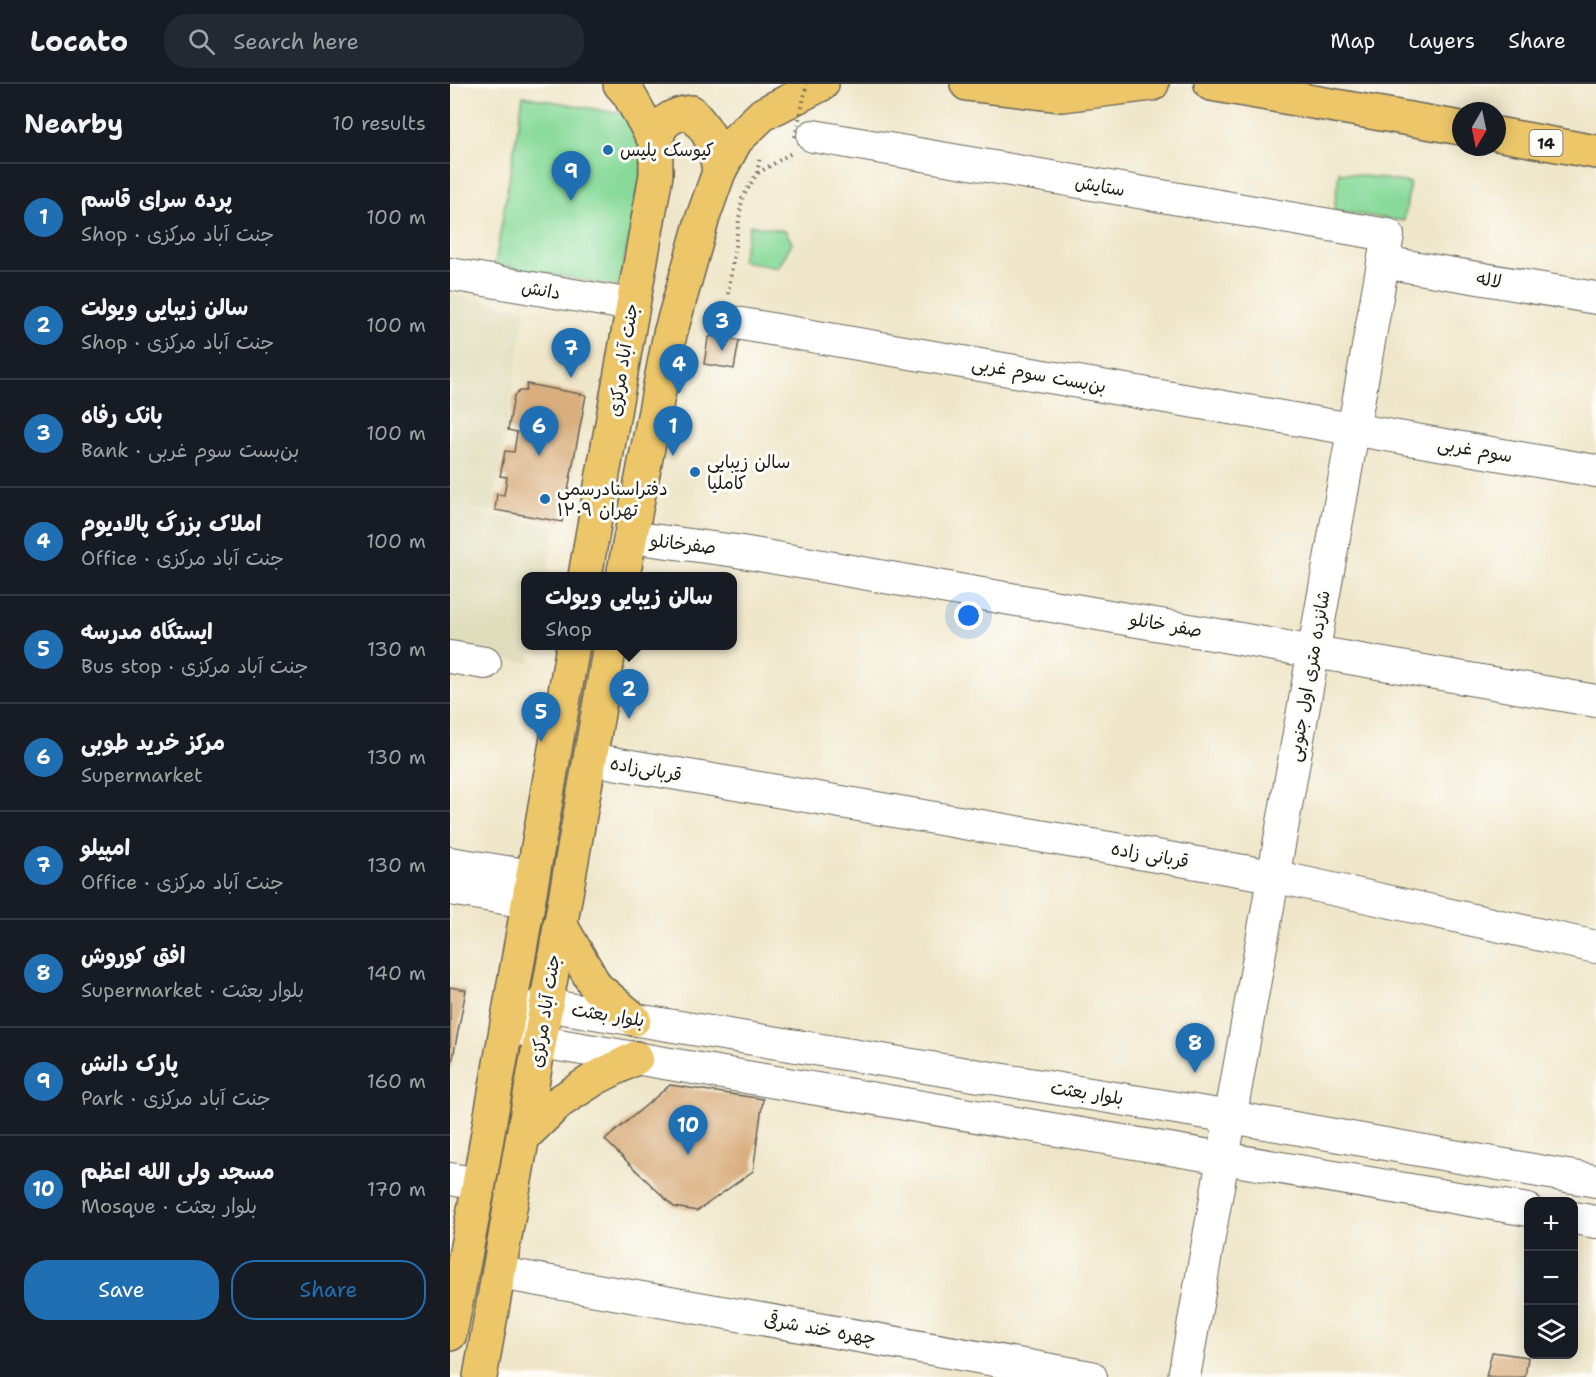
<!DOCTYPE html>
<html lang="en">
<head>
<meta charset="utf-8">
<style>
	body { margin:0; font-family:"Shantell Sans","Playpen Sans Arabic",sans-serif; background:#242831; color:#f1f3f6 }
	.controls { position:absolute; right:18px; bottom:18px; display:grid; overflow:hidden; border-radius:12px; box-shadow:0 3px 15px #0003 }
	.controls button { width:54px; height:54px; display:grid; place-items:center; padding:0; border:0; border-bottom:2px solid #363941; background:#171b24; color:#f1f3f6; font:30px sans-serif }
	.compass { position:absolute; left:1002px; top:18px; width:54px; height:54px; border-radius:50%; background:#171b24; box-shadow:0 3px 15px #0003; rotate:189deg }
	.you { position:absolute; left:519px; top:532px; width:21px; height:21px; margin:-15px; border:4px solid #fff; border-radius:50%; background:#1a73e8; box-shadow:0 0 0 9px #1a73e833 }
	.badge { display:grid; place-items:center; width:39px; height:39px; border-radius:50%; background:#1f6fb2; color:#fff; font-size:20px; font-weight:700 }
	.pin { position:absolute; translate:-50% -50px; filter:drop-shadow(0 2px 3px #0008) }
	.pin::after { content:''; position:absolute; top:32px; width:21px; height:18px; background:inherit; clip-path:polygon(0 0,100% 0,50% 100%) }
	.popup { position:absolute; left:71px; top:488px; width:216px; height:78px; box-sizing:border-box; display:grid; place-content:center; border-radius:12px; background:#171b24; filter:drop-shadow(0 2px 4px #0005); font-size:20px; white-space:nowrap; color:#9ea1a6 }
	.popup b { font-size:22px; color:#f1f3f6 }
	.popup::after { content:''; position:absolute; left:50%; top:100%; margin-left:-12px; border:12px solid transparent; border-top-color:#171b24 }
	.list { margin:0; padding:0; list-style:none }
	h2 { display:flex; justify-content:space-between; align-items:center; height:78px; margin:0; padding:0 24px; font-size:26px }
	h2 small { font-size:20px; font-weight:400; color:#9ea1a6 }
	.list li { display:grid; grid-template-columns:39px 1fr auto; gap:18px; align-items:center; box-sizing:border-box; height:108px; padding:0 24px; border-top:2px solid #363941 }
	.list b { display:block; font-size:22px; white-space:nowrap }
	.list p { margin:0; font-size:20px; white-space:nowrap; color:#9ea1a6 }
	.list em { font-size:20px; font-style:normal; color:#9ea1a6 }
	.actions { display:flex; gap:12px; padding:18px 24px }
	.actions a { flex:1; padding:14px 0; border:2px solid #1f6fb2; border-radius:24px; text-align:center; font-size:21px; color:#1f6fb2 }
	.actions .main { background:#1f6fb2; color:#fff }
	.icon { flex:none; width:33px; height:33px; fill:none; stroke:currentColor; stroke-width:2; stroke-linecap:round; stroke-linejoin:round }
	.map { position:relative; flex:none; width:1146px; height:1293px; overflow:hidden }
	header { display:flex; align-items:center; gap:36px; box-sizing:border-box; height:84px; padding:0 30px; background:#171b24; border-bottom:2px solid #363941 }
	header strong { font-size:28px }
	nav { display:flex; gap:33px; margin-inline-start:auto; font-size:21px }
	.search { width:420px; height:54px; background:#242831; display:flex; align-items:center; gap:15px; box-sizing:border-box; padding:0 21px; border-radius:24px; color:#9ea1a6; font-size:22px }
	main { display:flex }
	aside { flex:1; background:#171b24 }
	.map>svg:first-child { display:block }
</style>
</head>
<body>
<header>
<strong>Locato</strong>
<div class="search"><svg class="icon" aria-label="search" viewBox="0 0 24 24"><circle cx="10" cy="10" r="6"/><path d="M15 15l6 6"/></svg>Search here</div>
<nav><a>Map</a><a>Layers</a><a>Share</a></nav>
</header>
<main>
<aside>
<h2>Nearby<small>10 results</small></h2>
<ul class="list">
<li><span class="badge">1</span><div><b>پرده سرای قاسم</b><p>Shop · جنت آباد مرکزی</p></div><em>100 m</em></li>
<li><span class="badge">2</span><div><b>سالن زیبایی ویولت</b><p>Shop · جنت آباد مرکزی</p></div><em>100 m</em></li>
<li><span class="badge">3</span><div><b>بانک رفاه</b><p>Bank · بن‌بست سوم غربی</p></div><em>100 m</em></li>
<li><span class="badge">4</span><div><b>املاک بزرگ پالادیوم</b><p>Office · جنت آباد مرکزی</p></div><em>100 m</em></li>
<li><span class="badge">5</span><div><b>ایستگاه مدرسه</b><p>Bus stop · جنت آباد مرکزی</p></div><em>130 m</em></li>
<li><span class="badge">6</span><div><b>مرکز خرید طوبی</b><p>Supermarket</p></div><em>130 m</em></li>
<li><span class="badge">7</span><div><b>امپیلو</b><p>Office · جنت آباد مرکزی</p></div><em>130 m</em></li>
<li><span class="badge">8</span><div><b>افق کوروش</b><p>Supermarket · بلوار بعثت</p></div><em>140 m</em></li>
<li><span class="badge">9</span><div><b>پارک دانش</b><p>Park · جنت آباد مرکزی</p></div><em>160 m</em></li>
<li><span class="badge">10</span><div><b>مسجد ولی الله اعظم</b><p>Mosque · بلوار بعثت</p></div><em>170 m</em></li>
</ul>
<div class="actions"><a class="main">Save</a><a>Share</a></div>
</aside>
<div class="map">
<svg width="1146" height="1293" viewBox="0 0 1146 1293">
	<rect width="100%" height="100%" fill="#fdfcf7"/>
	<filter id="ink" filterUnits="userSpaceOnUse"><feTurbulence type="fractalNoise" baseFrequency=".0167" numOctaves="2"/><feDisplacementMap in="SourceGraphic" scale="12" xChannelSelector="R" yChannelSelector="G"/><feConvolveMatrix kernelMatrix="1 2 1 2 8 2 1 2 1" color-interpolation-filters="sRGB"/></filter>
	<filter id="wash" filterUnits="userSpaceOnUse"><feTurbulence type="fractalNoise" baseFrequency=".008" numOctaves="4" result="noise"/><feDisplacementMap in="SourceGraphic" scale="24" xChannelSelector="R" yChannelSelector="G"/><feGaussianBlur stdDeviation="1.35" result="paint"/><feColorMatrix in="noise" values="0 0 0 0 0 0 0 0 0 0 0 0 0 0 0 0 0 1.4 0 .05"/><feComposite in="paint" operator="in"/></filter>
	<g filter="url(#wash)">
		<rect width="100%" height="100%" fill="#efe6c9"/>
		<g fill="#dfddbb">
			<path d="M0,211L76,225L42,429L0,423Z"/>
			<path d="M0,424L106,442L97,492H76V562H84L80,579L0,565Z"/>
		</g>
		<g fill="#88da9a" stroke="#527b5b" stroke-width="1.5">
			<path d="M73,12L183,32L193,76L181,145L168,203L45,180Z"/>
			<path d="M889,88L960,99L954,137L884,127Z"/>
			<path d="M300,141L336,147L342,159L328,184L291,177Z"/>
		</g>
		<g id="blocks">
			<g fill="#d9af7f">
				<path d="M268,249L290,251L284,285L254,280L258,254Z"/>
				<path d="M77,300L136,311L112,438L45,426L47,410L54,411L57,393L50,392L55,367L64,368L67,348L58,346L64,312L70,307H76Z"/>
				<path d="M0,903L16,906L1,984H0Z"/>
				<path d="M220,1001L313,1015L303,1087L247,1127L224,1123L155,1056Z"/>
				<path d="M1042,1268L1078,1273L1075,1293H1036Z"/>
			</g>
		</g>
	</g>
	<g filter="url(#ink)">
		<use href="#blocks" fill-opacity="0" stroke="#666359" stroke-width="1.5"/>
		<g fill="none" stroke-linecap="round" stroke-linejoin="round">
			<g stroke="#666359" stroke-width="34">
				<g id="minor">
					<path d="M363,52L938,151L734,1293"/>
					<path d="M933,178L1146,214"/>
					<path d="M0,190L182,221"/>
					<path d="M274,237L1146,387"/>
					<path d="M180,453L286,467L1146,617"/>
					<path d="M0,573L35,579"/>
					<path d="M140,675L823,792L1146,863"/>
					<path d="M0,779L82,792"/>
					<path d="M0,805L78,818"/>
					<path d="M71,927L95,921L781,1033L1146,1097"/>
					<path d="M71,940L91,958L1078,1126"/>
					<path d="M0,1095L29,1100"/>
					<path d="M1124,1134L1146,1138"/>
					<path d="M50,1189L641,1293"/>
				</g>
			</g>
			<g stroke="#666359" stroke-width="36">
				<g id="major">
					<path d="M170,0L178,9L206,59"/>
					<path d="M517,0L612,11L702,0"/>
					<path d="M135,492L206,91C206,58 201,33 241,28C261,50 265,59 269,88"/>
					<path d="M173,492L220,250L253,133L269,88L286,56L313,30L372,0"/>
					<path d="M110,840L146,903L184,935"/>
					<path d="M74,1052L109,1018L146,994L186,974"/>
					<path d="M0,1250L29,1100L123,562"/>
					<path d="M30,1293L160,562"/>
				</g>
			</g>
			<g stroke="#666359" stroke-width="36">
				<g id="highway">
					<path d="M761,0L1011,44"/>
					<path d="M1047,50L1146,68"/>
				</g>
			</g>
			<g stroke="#666359" stroke-width="4" stroke-dasharray="1.5 4.5" stroke-linecap="butt">
				<path d="M308,89L343,68"/>
				<path d="M278,210L292,115L307,89L310,73"/>
			</g>
			<use href="#minor" stroke="#fff" stroke-width="32"/>
			<use href="#major" stroke="#ecc669" stroke-width="33"/>
			<use href="#highway" stroke="#ecc669" stroke-width="33"/>
			<path stroke="#666359" stroke-width="4" stroke-dasharray="1.5 4.5" stroke-linecap="butt" d="M345,53L357,0"/>
		</g>
	</g>
	<g fill="#1f6fb2" stroke="#fdfcf7" stroke-width="2">
		<circle cx="158" cy="66" r="6"/>
		<circle cx="245" cy="388" r="6"/>
		<circle cx="95" cy="415" r="6"/>
	</g>
	<g text-anchor="middle" dominant-baseline="central" stroke-width="6" stroke-linejoin="round" paint-order="stroke">
		<rect fill="#fdfcf7" stroke="#605f5e" stroke-width="1.5" x="1079.5" y="46" width="33" height="26" rx="4.5"/>
		<g font-size="16" font-weight="bold" fill="#1c1c1c">
			<text x="1096" y="59">14</text>
		</g>
		<g font-size="18" fill="#1c1c1c" stroke="#fdfcf7" text-anchor="start">
			<text x="170" y="66">کیوسک پلیس</text>
			<text x="257" y="378">سالن زیبایی<tspan x="257" dy="21">کاملیا</tspan></text>
			<text x="107" y="405">دفتراسنادرسمی<tspan x="107" dy="21">۱۲۰۹ تهران</tspan></text>
		</g>
		<g font-size="18" fill="#1c1c1c" stroke="#fdfcf7">
			<text transform="translate(650 102) rotate(10)">ستایش</text>
			<text transform="translate(1039 196) rotate(10)">لاله</text>
			<text transform="translate(91 206) rotate(10)">دانش</text>
			<text transform="translate(173 276) rotate(-81)">جنت آباد مرکزی</text>
			<text transform="translate(589 291) rotate(10)">بن‌بست سوم غربی</text>
			<text transform="translate(1025 366) rotate(10)">سوم غربی</text>
			<text transform="translate(233 460) rotate(7)">صفرخانلو</text>
			<text transform="translate(716 541) rotate(10)">صفر خانلو</text>
			<text transform="translate(859 592) rotate(-80)">شانزده متری اول جنوبی</text>
			<text transform="translate(196 685) rotate(10)">قربانی‌زاده</text>
			<text transform="translate(700 771) rotate(10)">قربانی زاده</text>
			<text transform="translate(95 927) rotate(-81)">جنت آباد مرکزی</text>
			<text transform="translate(158 931) rotate(9)">بلوار بعثت</text>
			<text transform="translate(637 1009) rotate(9)">بلوار بعثت</text>
			<text transform="translate(370 1245) rotate(10)">چهره خند شرقی</text>
		</g>
	</g>
</svg>
<div class="controls">
<button>+</button>
<button>−</button>
<button><svg class="icon" aria-label="layers" viewBox="0 0 24 24"><path d="M12 4l9 5-9 5-9-5zM3 14l9 5 9-5"/></svg></button>
</div>
<svg class="compass" viewBox="-18 -18 36 36"><path d="M0-13l5 13h-10z" fill="#e53935"/><path d="M0 13l5-13h-10z" fill="#9ea1a6"/></svg>
<div class="you"></div>
<div class="pin badge" style="left:223px;top:372px">1</div>
<div class="pin badge" style="left:179px;top:635px">2</div>
<div class="popup"><b>سالن زیبایی ویولت</b>Shop</div>
<div class="pin badge" style="left:272px;top:267px">3</div>
<div class="pin badge" style="left:229px;top:310px">4</div>
<div class="pin badge" style="left:91px;top:658px">5</div>
<div class="pin badge" style="left:89px;top:372px">6</div>
<div class="pin badge" style="left:121px;top:294px">7</div>
<div class="pin badge" style="left:745px;top:989px">8</div>
<div class="pin badge" style="left:121px;top:117px">9</div>
<div class="pin badge" style="left:238px;top:1071px">10</div>
</div>
</main>
</body>
</html>
